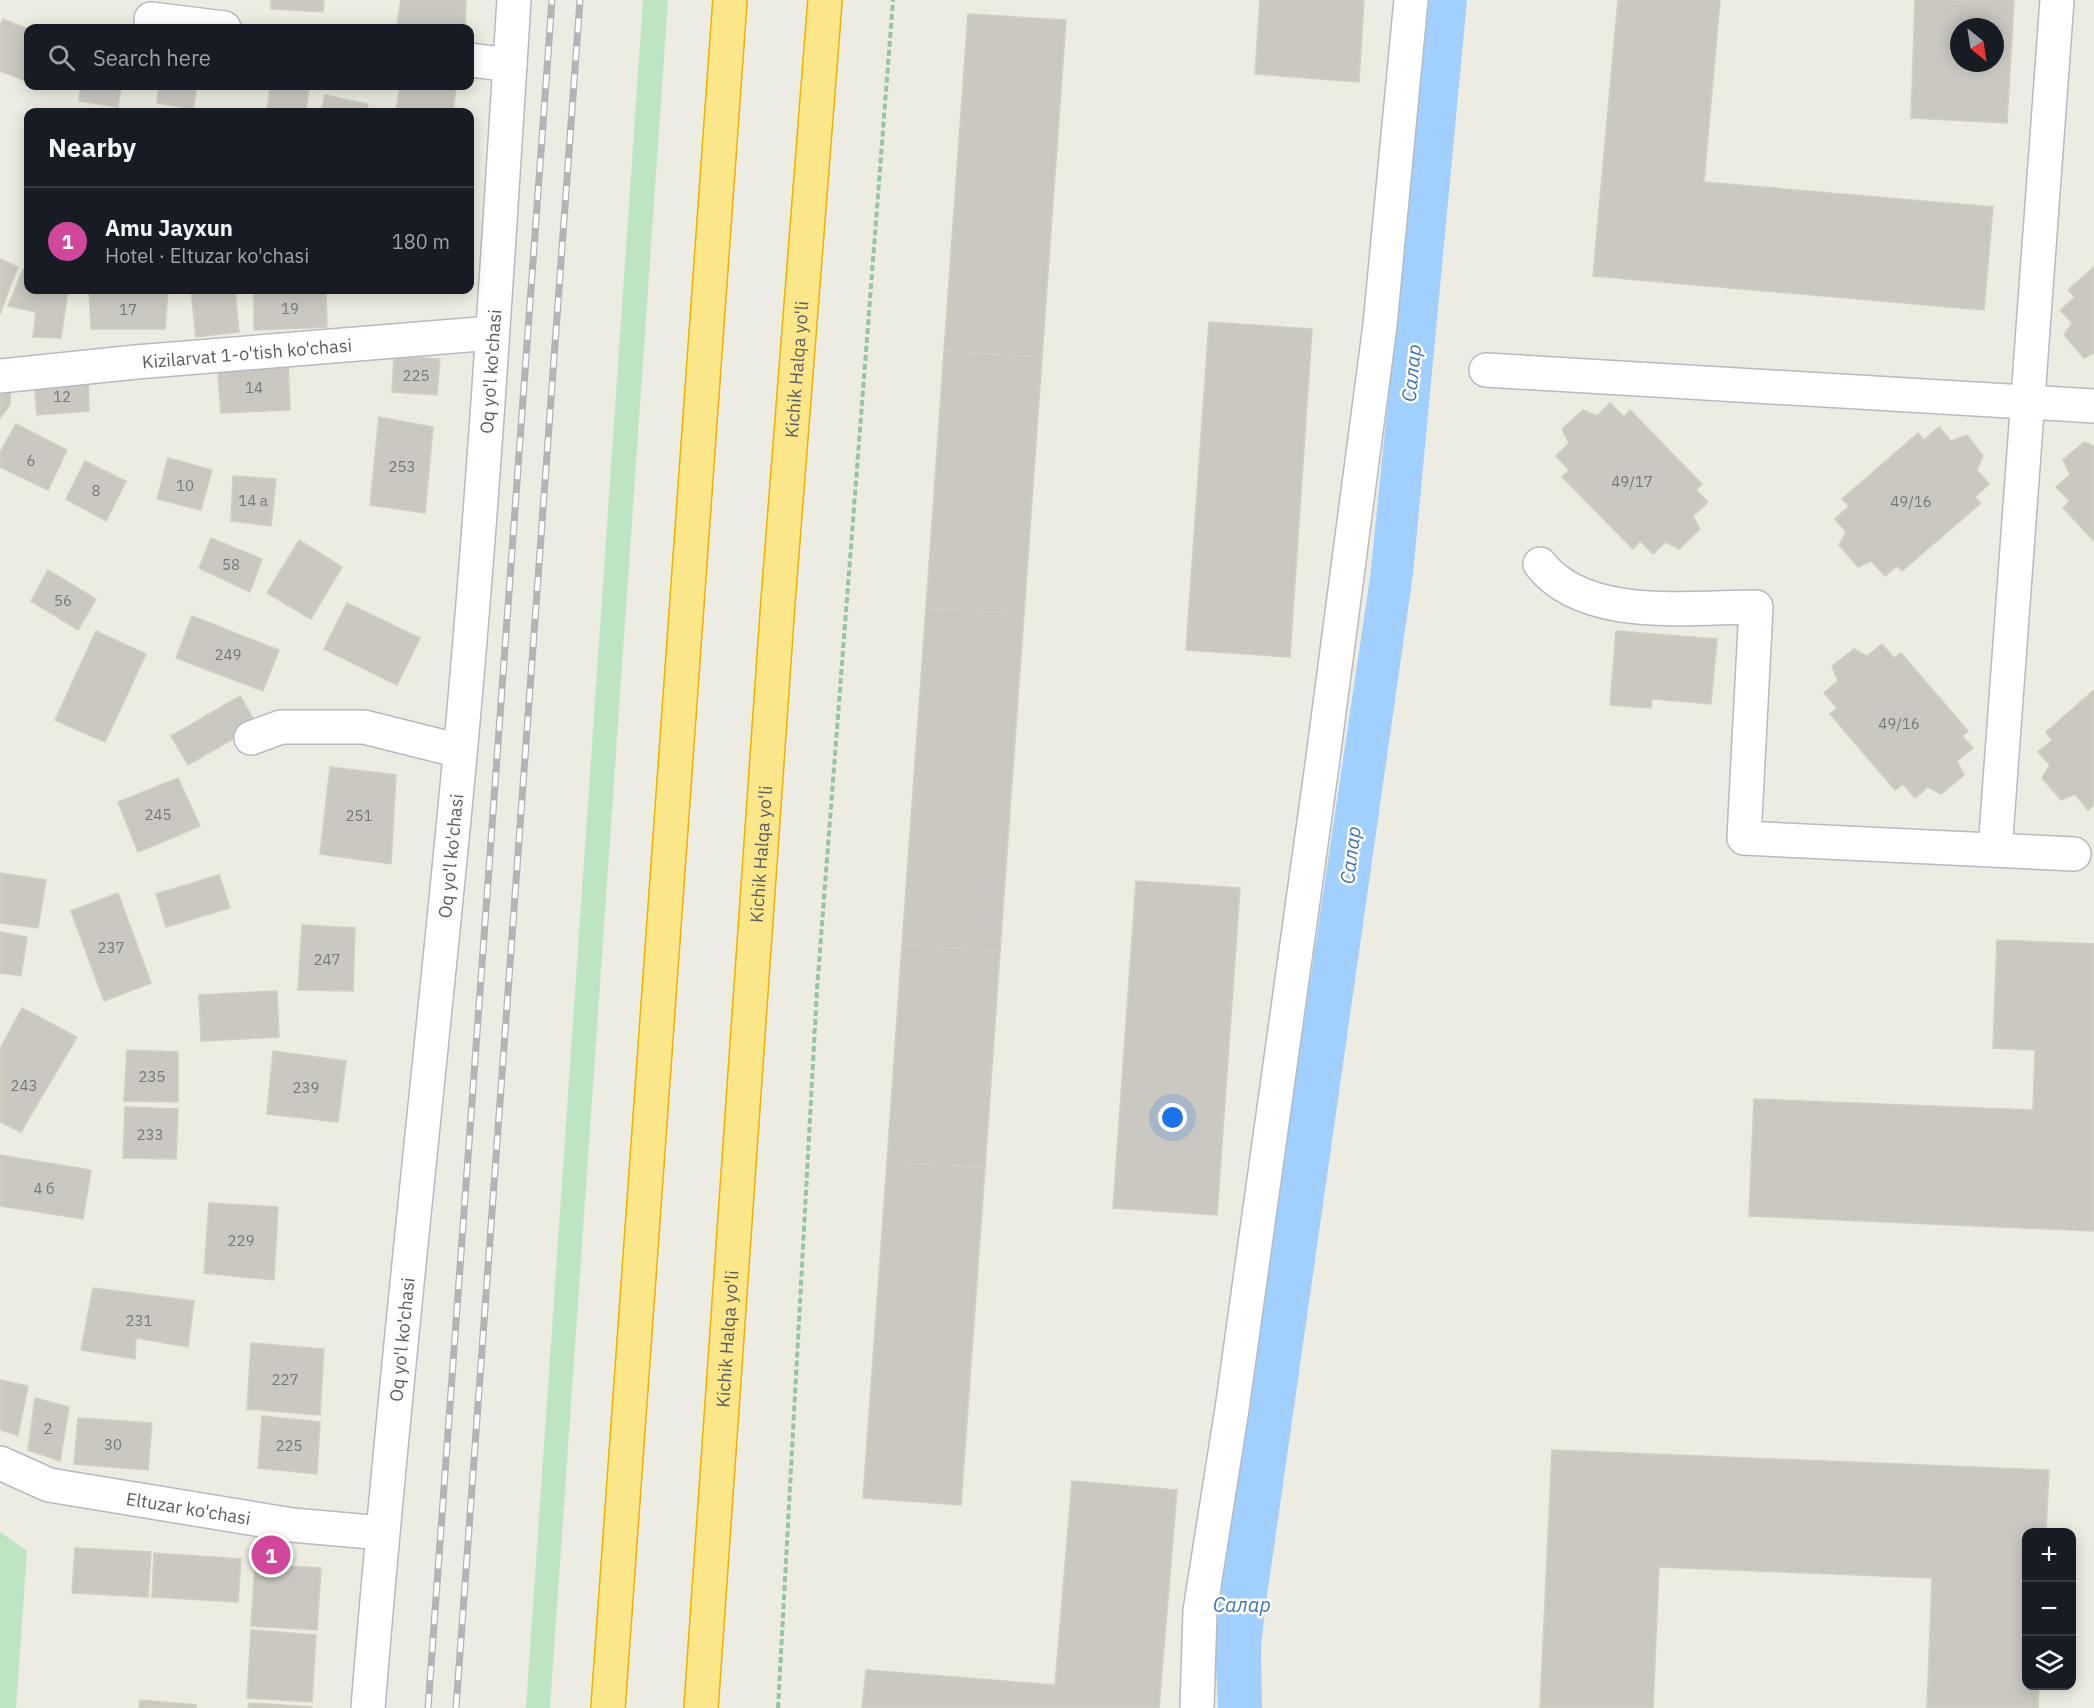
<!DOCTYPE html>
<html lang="en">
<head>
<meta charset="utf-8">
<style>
	body { margin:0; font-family:"IBM Plex Sans",sans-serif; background:#242831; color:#f1f3f6 }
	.controls { position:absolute; right:18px; bottom:18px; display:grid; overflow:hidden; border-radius:12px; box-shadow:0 3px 15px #0003 }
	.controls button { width:54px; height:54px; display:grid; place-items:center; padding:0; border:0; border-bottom:2px solid #363941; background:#171b24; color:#f1f3f6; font:30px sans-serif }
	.compass { position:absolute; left:1950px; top:18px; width:54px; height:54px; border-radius:50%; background:#171b24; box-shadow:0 3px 15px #0003; rotate:150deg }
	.you { position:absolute; left:1173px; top:1118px; width:21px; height:21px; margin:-15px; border:4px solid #fff; border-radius:50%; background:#1a73e8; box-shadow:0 0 0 9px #1a73e833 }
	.badge { display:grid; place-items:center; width:39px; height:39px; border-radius:50%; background:#0b8043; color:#fff; font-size:20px; font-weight:700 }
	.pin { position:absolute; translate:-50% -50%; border:3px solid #fff; box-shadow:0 2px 6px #0006 }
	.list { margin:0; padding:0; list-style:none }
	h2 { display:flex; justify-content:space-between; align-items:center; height:78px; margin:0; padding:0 24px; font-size:26px }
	h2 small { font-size:20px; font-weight:400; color:#9ea1a6 }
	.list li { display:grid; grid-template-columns:39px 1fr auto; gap:18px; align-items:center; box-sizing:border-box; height:108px; padding:0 24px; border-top:2px solid #363941 }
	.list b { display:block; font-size:22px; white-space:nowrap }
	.list p { margin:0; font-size:20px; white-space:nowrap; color:#9ea1a6 }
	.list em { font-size:20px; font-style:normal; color:#9ea1a6 }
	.icon { flex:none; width:33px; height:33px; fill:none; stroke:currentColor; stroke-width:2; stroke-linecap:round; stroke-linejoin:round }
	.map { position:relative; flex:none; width:2094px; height:1708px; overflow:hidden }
	.search { position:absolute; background:#171b24; box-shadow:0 3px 15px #0003; left:24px; top:24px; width:450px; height:66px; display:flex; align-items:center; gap:15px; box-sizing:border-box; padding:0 21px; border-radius:12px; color:#9ea1a6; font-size:22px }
	.panel { position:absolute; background:#171b24; box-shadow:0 3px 15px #0003; left:24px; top:108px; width:450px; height:186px; border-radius:12px }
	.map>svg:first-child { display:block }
</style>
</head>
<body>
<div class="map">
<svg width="2094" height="1708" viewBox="0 0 2094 1708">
	<rect width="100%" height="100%" fill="#edece2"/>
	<g fill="#bee5c1">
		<path d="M643,0H668L550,1708H526Z"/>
		<path d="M0,1532L27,1551L16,1708H0Z"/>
	</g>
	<path fill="#a1d0ff" d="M1429,0H1467L1413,574L1265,1610L1261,1647L1262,1708H1218L1215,1643L1217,1608L1370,578Z"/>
	<g fill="#cac8c1" stroke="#d2cec1" stroke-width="1.5" fill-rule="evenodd">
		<path d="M271,0H324L323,12L271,9Z"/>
		<path d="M401,0H466L465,28L397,24Z"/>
		<path d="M1260,0H1364L1359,82L1255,74Z"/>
		<path d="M1618,0H1720L1704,182L1993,207L1984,310L1593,276Z"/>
		<path d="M1915,0H2014L2007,123L1911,118ZM1959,27H1995V63H1959Z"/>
		<path d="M968,14L1066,20L1042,357L944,351Z"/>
		<path d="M3,19L28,29V82L0,71V25Z"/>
		<path d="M88,25L126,27L87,28Z"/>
		<path d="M81,86H121L118,107L79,101Z"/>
		<path d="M159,86H197L193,109L157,103Z"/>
		<path d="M270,86H309L306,112H267Z"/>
		<path d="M400,86H456L453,112H396Z"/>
		<path d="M325,95L368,104L366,112H321Z"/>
		<path d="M0,259L18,267L0,314Z"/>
		<path d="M2094,267V353L2084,358L2064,335L2072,323L2060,310L2075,297L2068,290Z"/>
		<path d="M23,269L28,271V290H68L61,338L33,337L36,312L8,306Z"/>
		<path d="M89,290H168L165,329H91Z"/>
		<path d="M191,290H235L239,332L196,337Z"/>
		<path d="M254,290H326L327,327L254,330Z"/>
		<path d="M1209,322L1312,329L1290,657L1186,650Z"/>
		<path d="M944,351L1042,357L1024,614L926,608Z"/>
		<path d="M394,356L440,359L437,395L392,392Z"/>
		<path d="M288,361L290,410L221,413L217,364Z"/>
		<path d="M88,376L89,411L37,415L34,381Z"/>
		<path d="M0,383H11L10,405L0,418Z"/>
		<path d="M1610,403L1624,417L1630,410L1702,484L1696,490L1708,502L1693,516L1700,529L1679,549L1666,542L1653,554L1640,541L1633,549L1562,477L1569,470L1556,456L1569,443L1562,429L1583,410L1597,416Z"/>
		<path d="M379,417L433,427L425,513L370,505Z"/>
		<path d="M16,424L67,450L48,490L0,467V452Z"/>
		<path d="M1939,427L1951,441L1967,435L1983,456L1977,470L1989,484L1975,497L1981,503L1902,571L1897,566L1885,576L1871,561L1858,567L1839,545L1846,532L1835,519L1849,506L1842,499L1918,433L1924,440Z"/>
		<path d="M2084,442L2094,446V541L2063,508L2070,501L2056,487L2070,475L2063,460Z"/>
		<path d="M168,458L212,470L201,510L157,499Z"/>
		<path d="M85,461L126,481L106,521L66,499Z"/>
		<path d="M233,476L276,479L271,526L231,521Z"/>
		<path d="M211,538L262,559L250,592L199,568Z"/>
		<path d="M299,540L342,567L311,619L267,593Z"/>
		<path d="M48,570L96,599L78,630L31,601Z"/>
		<path d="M347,603L420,638L397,685L324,649Z"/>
		<path d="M926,608L1024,614L1000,951L902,945Z"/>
		<path d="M192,616L279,650L263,691L176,658Z"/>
		<path d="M96,631L146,654L105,742L55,720Z"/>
		<path d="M1616,631L1717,639L1711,704L1652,699L1651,708L1610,705Z"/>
		<path d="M1882,644L1894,658L1901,653L1968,731L1962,736L1973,748L1957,761L1964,775L1941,794L1928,787L1915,798L1903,784L1895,790L1830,714L1837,708L1824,693L1838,681L1832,666L1854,649L1867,656Z"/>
		<path d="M2094,690V805L2088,810L2075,794L2061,800L2042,778L2050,765L2038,752L2052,740L2046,732Z"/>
		<path d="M240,696L257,725L188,765L171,736Z"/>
		<path d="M330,767L396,775L391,864L320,854Z"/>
		<path d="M178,778L200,826L138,852L118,802Z"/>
		<path d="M0,873L46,880L38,928L0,923Z"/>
		<path d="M219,875L230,908L166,927L156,894Z"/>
		<path d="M1136,881L1240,888L1217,1215L1113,1208Z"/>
		<path d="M118,893L151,983L104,1001L71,911Z"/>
		<path d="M302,925L355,928L353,991L298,990Z"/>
		<path d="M0,932L27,937L21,976L0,973Z"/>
		<path d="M1997,940L2094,944V1231L1749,1216L1754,1099L2033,1110L2035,1050L1993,1048Z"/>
		<path d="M902,945L1000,951L985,1168L887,1162Z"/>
		<path d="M277,991L279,1037L201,1041L199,995Z"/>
		<path d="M22,1008L77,1037L21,1132L0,1122V1049Z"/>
		<path d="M127,1050L178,1052V1102L124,1101Z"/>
		<path d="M273,1051L346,1061L338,1122L267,1114Z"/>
		<path d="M125,1107L178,1109L176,1159L123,1158Z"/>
		<path d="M0,1155L91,1170L83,1219L0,1206Z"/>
		<path d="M887,1162L985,1168L961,1505L863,1498Z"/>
		<path d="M209,1203L278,1207L274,1280L204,1273Z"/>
		<path d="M93,1288L194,1301L188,1347L136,1338L135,1359L81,1350Z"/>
		<path d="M251,1343L324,1349L320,1415L247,1409Z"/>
		<path d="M0,1380L28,1386L18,1435L0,1430Z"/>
		<path d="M35,1398L69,1407L60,1461L28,1450Z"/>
		<path d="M262,1416L320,1422L317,1474L258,1468Z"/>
		<path d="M78,1418L152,1423L148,1470L74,1464Z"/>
		<path d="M1552,1450L2049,1470L2046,1532H2026V1686H2039L2038,1708H1927L1932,1578L1659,1567L1653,1708H1540Z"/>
		<path d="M1072,1481L1177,1490L1159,1708H862L866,1670L1055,1685Z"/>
		<path d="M75,1548L151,1552L148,1597L72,1593Z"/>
		<path d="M154,1553L241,1559L238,1602L152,1597Z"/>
		<path d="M255,1564L321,1568L317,1630L251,1626Z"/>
		<path d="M251,1630L316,1635L312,1702L247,1698Z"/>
		<path d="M140,1700L196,1705V1708H139Z"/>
		<path d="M249,1703L312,1707V1708H248Z"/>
	</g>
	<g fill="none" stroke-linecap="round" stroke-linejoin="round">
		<g stroke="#b7babf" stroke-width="36">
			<g id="minor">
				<path d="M151,19L224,28"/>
				<path d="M470,60L510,65"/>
				<path d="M1486,370L2094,406"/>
				<path id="s1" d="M0,376L136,362L492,333"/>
				<path d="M1540,564C1585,622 1690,607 1756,607L1744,838L2074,854"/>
				<path d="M251,738L281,727H364L460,751"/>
				<path d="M1995,850L2057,0"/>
				<path id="s2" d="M0,1463L49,1485L292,1525L382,1533"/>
				<path id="s3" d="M368,1708C392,1407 426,1108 455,808C481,539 497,269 514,0"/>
				<path d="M1197,1708L1200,1611L1232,1409L1322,765L1380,325L1411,0"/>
			</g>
		</g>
		<g stroke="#eeb201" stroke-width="36">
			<g id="highway">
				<path d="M608,1708L730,0"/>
				<path id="s4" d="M701,1708L778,602L825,0"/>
			</g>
		</g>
		<path stroke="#96c4a6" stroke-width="4" stroke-dasharray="6 3" stroke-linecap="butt" d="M778,1708L817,989L893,0"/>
		<use href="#minor" stroke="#fff" stroke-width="33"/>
		<use href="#highway" stroke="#fce68a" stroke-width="33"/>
		<g stroke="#b3b4b4" stroke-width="7">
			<g id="rail">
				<path d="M428,1708L552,0"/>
				<path d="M456,1708L580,0"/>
			</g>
		</g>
		<use href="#rail" stroke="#fff" stroke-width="4.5" stroke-dasharray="14" stroke-linecap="butt"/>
	</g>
	<g text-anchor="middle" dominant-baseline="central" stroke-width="5" stroke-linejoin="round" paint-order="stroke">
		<g font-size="15" fill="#76787a">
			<text x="290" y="308">19</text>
			<text x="128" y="309">17</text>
			<text x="416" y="375">225</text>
			<text x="254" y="387">14</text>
			<text x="62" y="396">12</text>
			<text x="31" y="460">6</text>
			<text x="402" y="466">253</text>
			<text x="1632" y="481">49/17</text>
			<text x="185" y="485">10</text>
			<text x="96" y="490">8</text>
			<text x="253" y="500">14 а</text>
			<text x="1911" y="501">49/16</text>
			<text x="231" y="564">58</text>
			<text x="63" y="600">56</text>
			<text x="228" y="654">249</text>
			<text x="1899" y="723">49/16</text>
			<text x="158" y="814">245</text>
			<text x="359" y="815">251</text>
			<text x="111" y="947">237</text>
			<text x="327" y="959">247</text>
			<text x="152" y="1076">235</text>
			<text x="24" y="1085">243</text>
			<text x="306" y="1087">239</text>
			<text x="150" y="1134">233</text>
			<text x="44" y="1188">4 б</text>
			<text x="241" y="1240">229</text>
			<text x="139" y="1320">231</text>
			<text x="285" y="1379">227</text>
			<text x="48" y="1428">2</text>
			<text x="113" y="1444">30</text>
			<text x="289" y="1445">225</text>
		</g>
		<g font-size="18" fill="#5a5e63" stroke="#fff">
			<text stroke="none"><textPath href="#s1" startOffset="248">Kizilarvat 1-o'tish ko'chasi</textPath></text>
			<text stroke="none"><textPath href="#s4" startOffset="1342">Kichik Halqa yo'li</textPath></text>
			<text stroke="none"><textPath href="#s3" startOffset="1342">Oq yo'l ko'chasi</textPath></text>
			<text stroke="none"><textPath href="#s4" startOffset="856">Kichik Halqa yo'li</textPath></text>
			<text stroke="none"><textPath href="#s3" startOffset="856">Oq yo'l ko'chasi</textPath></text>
			<text stroke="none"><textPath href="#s3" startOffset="370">Oq yo'l ko'chasi</textPath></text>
			<text stroke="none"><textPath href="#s4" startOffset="370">Kichik Halqa yo'li</textPath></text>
			<text stroke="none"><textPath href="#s2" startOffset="195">Eltuzar ko'chasi</textPath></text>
		</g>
		<g font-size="20" font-style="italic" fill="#4075b9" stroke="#fff">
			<text transform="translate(1411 373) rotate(-84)">Салар</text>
			<text transform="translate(1350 855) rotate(-83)">Салар</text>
			<text x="1242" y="1604">Салар</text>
		</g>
	</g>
</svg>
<div class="controls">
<button>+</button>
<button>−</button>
<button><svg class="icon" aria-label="layers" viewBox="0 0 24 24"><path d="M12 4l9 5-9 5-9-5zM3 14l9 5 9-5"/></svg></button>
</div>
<svg class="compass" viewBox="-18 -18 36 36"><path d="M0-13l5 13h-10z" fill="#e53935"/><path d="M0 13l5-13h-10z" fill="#9ea1a6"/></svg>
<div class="you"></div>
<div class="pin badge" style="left:271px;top:1555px;background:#d1479c">1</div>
<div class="search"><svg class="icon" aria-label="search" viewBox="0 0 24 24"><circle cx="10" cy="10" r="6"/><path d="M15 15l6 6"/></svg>Search here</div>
<section class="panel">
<h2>Nearby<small></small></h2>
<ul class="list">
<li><span class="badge" style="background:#d1479c">1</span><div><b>Amu Jayxun</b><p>Hotel · Eltuzar ko'chasi</p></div><em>180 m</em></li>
</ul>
</section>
</div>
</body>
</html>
